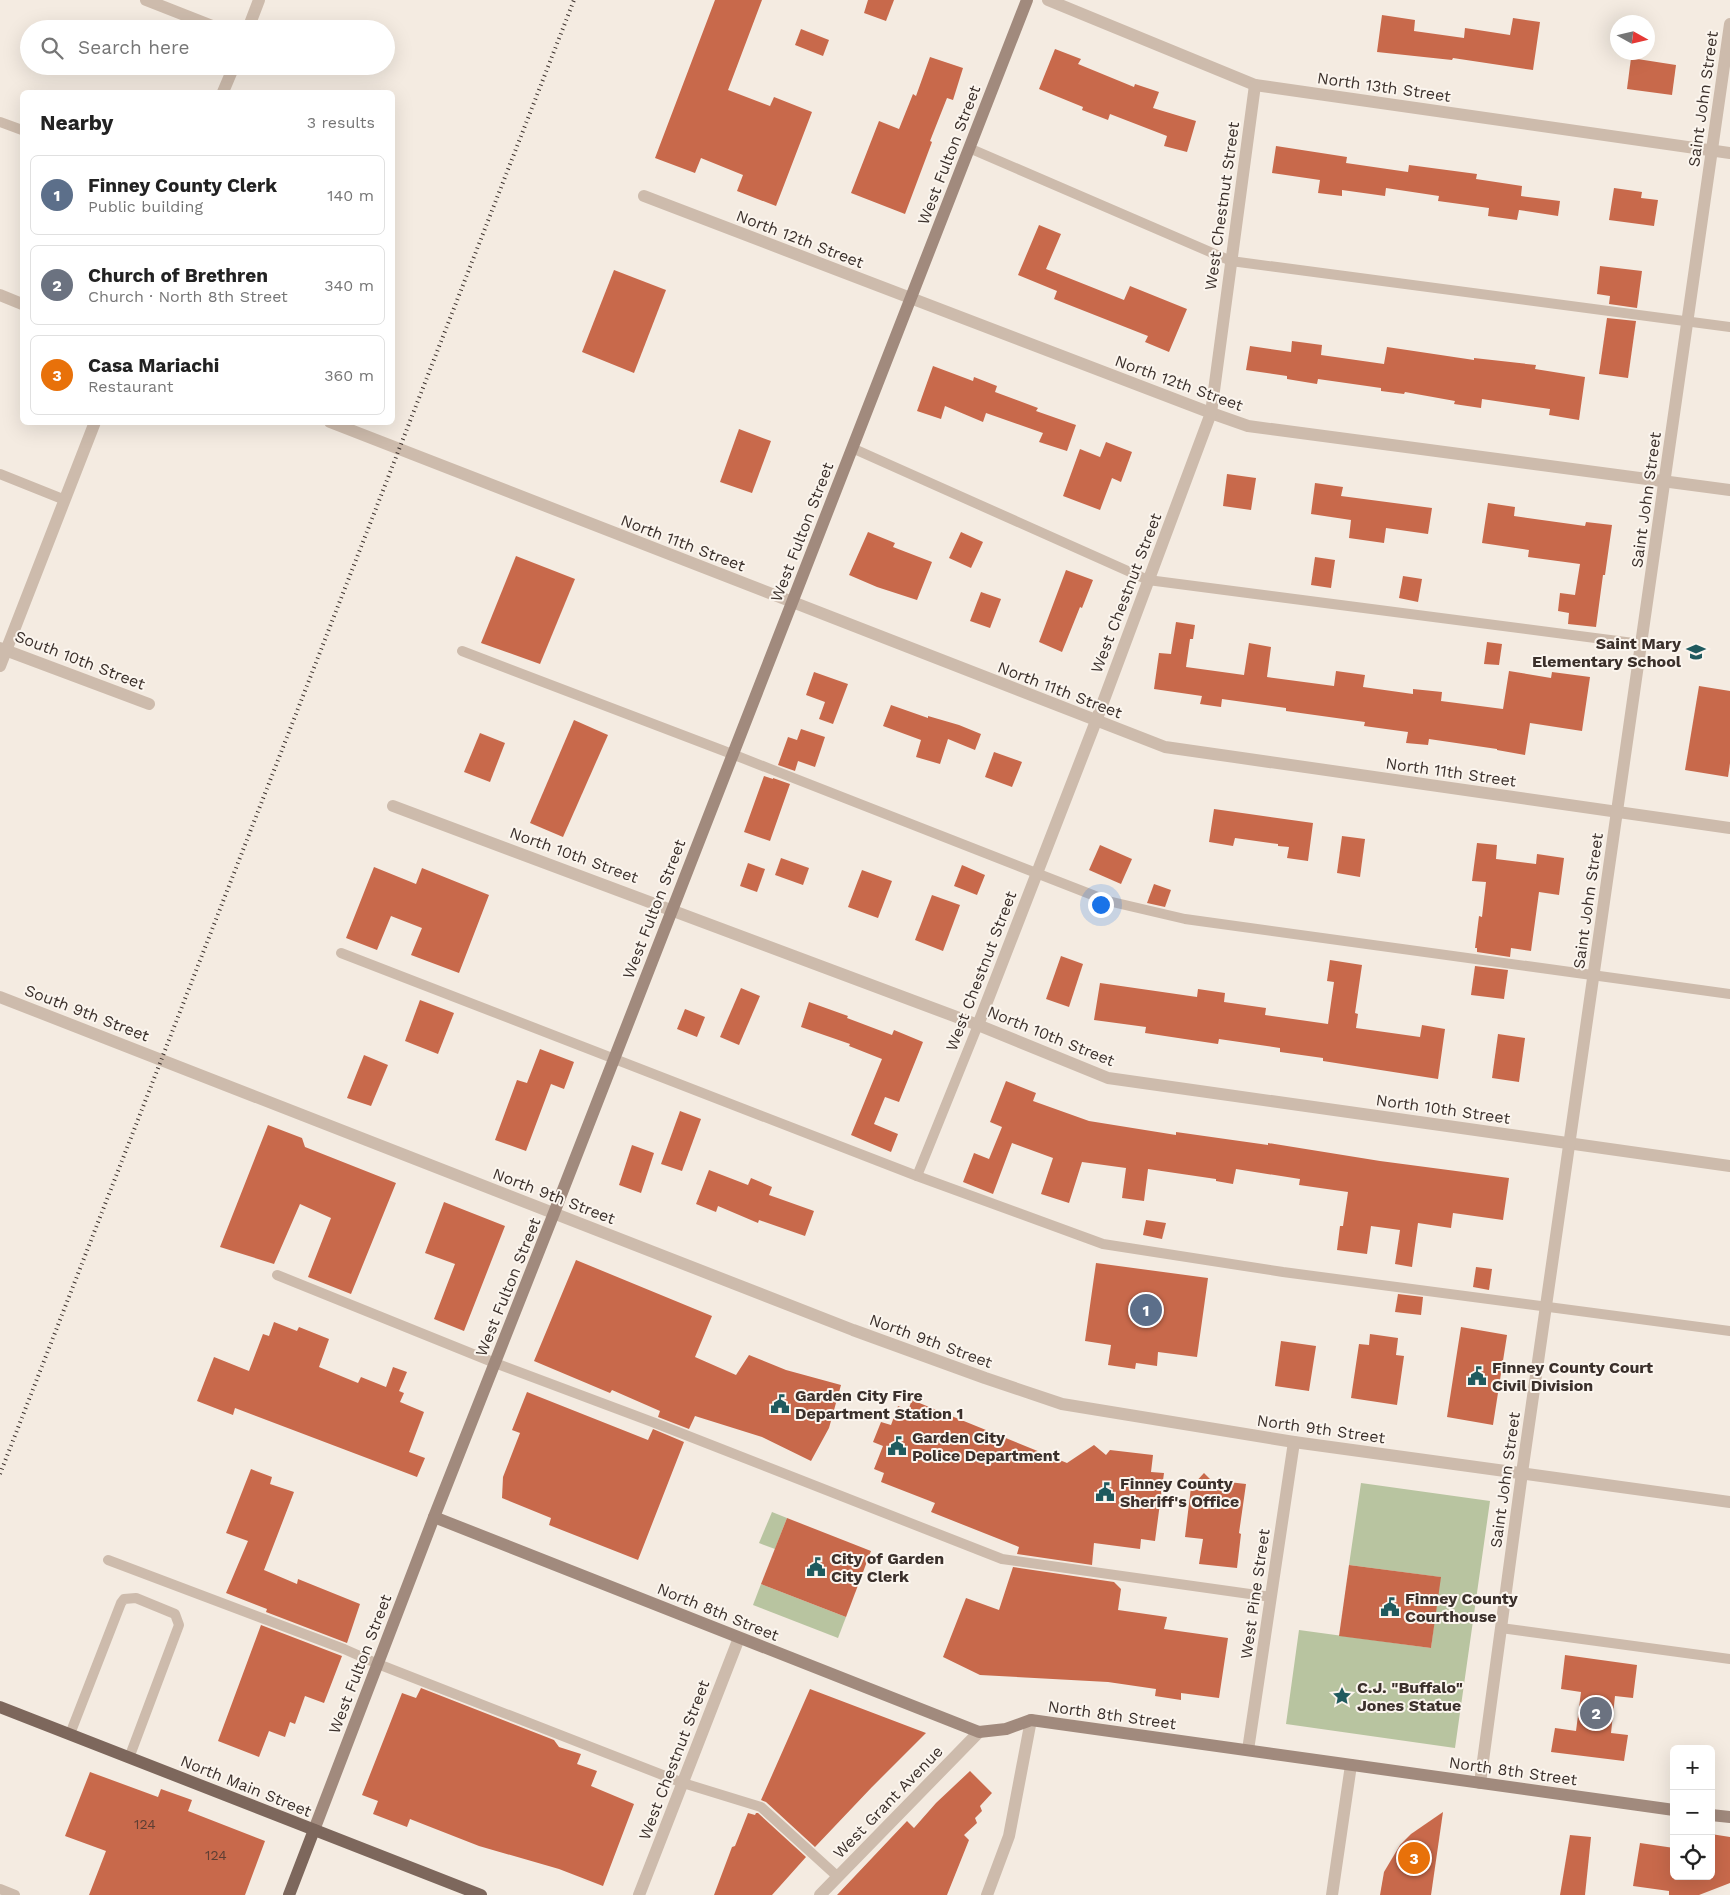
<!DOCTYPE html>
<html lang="en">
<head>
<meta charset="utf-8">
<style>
	body { margin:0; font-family:"Work Sans",sans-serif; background:#f6f6f6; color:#222 }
	.controls { position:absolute; right:15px; bottom:15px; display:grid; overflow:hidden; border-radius:8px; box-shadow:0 5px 20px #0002 }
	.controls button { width:45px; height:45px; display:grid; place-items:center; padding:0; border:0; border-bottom:1px solid #e0e0e0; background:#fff; color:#222; font:25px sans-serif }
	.compass { position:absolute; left:1610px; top:15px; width:45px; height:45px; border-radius:50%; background:#fff; box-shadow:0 5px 20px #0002; rotate:98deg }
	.you { position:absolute; left:1100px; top:904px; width:18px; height:18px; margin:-12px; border:4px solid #fff; border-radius:50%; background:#1a73e8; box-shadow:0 0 0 8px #1a73e833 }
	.badge { display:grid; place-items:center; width:32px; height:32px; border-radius:50%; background:#d93025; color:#fff; font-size:16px; font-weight:700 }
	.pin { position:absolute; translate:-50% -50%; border:2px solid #fff; box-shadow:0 1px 5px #0006 }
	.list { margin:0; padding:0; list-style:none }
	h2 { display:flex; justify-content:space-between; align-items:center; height:65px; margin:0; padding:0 20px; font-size:21px }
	h2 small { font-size:16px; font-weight:400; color:#767676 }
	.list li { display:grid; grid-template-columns:32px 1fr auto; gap:15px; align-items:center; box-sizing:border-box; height:80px; margin:0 10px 10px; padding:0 10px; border:1px solid #e0e0e0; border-radius:8px }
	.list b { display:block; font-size:19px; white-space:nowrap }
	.list p { margin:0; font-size:16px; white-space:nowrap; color:#767676 }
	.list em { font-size:16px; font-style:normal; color:#767676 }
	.icon { flex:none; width:28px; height:28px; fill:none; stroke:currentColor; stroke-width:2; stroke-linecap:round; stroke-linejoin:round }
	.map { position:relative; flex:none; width:1730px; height:1895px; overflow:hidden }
	.search { position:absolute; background:#fff; box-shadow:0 5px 20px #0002; left:20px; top:20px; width:375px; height:55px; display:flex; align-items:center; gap:12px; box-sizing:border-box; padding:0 18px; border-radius:28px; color:#767676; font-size:19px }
	.panel { position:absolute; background:#fff; box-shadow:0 5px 20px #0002; left:20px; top:90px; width:375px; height:335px; border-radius:8px }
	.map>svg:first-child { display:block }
</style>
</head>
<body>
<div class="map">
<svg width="1730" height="1895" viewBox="0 0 1730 1895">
	<rect width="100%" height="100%" fill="#f4ebe1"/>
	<g fill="#b8c4a0">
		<path d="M1361,1483L1490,1501L1455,1748L1286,1724L1299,1630L1431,1648L1440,1577L1349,1565Z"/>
		<path d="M772,1512L787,1518L775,1549L759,1543Z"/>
		<path d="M761,1584L846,1617L838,1638L753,1605Z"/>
	</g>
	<g fill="#c8694b">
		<path d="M715,0H762L728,90L770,106L774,97L812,112L776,206L737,191L743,175L701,158L695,173L655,158Z"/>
		<path d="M868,0H894L886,21L864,13Z"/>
		<path d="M1382,15L1415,20L1414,31L1464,38L1465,28L1510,35L1513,18L1540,22L1533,70L1453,58L1452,60L1377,52Z"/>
		<path d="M801,29L829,40L823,56L795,45Z"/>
		<path d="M1055,49L1081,59L1078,64L1134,87L1135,84L1159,92L1153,108L1196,121L1187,152L1164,146L1167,136L1110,114L1108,120L1082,110L1083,107L1039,89Z"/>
		<path d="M930,57L963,68L953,100L947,98L930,141L932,142L905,214L851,193L879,121L899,129L913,94L916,96Z"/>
		<path d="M1631,58L1676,65L1672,95L1627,89Z"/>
		<path d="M1276,146L1347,157L1346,163L1408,172L1409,165L1477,174L1476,179L1522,186L1521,196L1560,201L1558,216L1519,210L1517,220L1488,216L1489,208L1438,201L1439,196L1386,188L1385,196L1342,190V196L1318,193L1320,180L1272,173Z"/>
		<path d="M1614,188L1642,192L1641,198L1658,200L1654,226L1609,220Z"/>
		<path d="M1039,225L1061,234L1046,269L1124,300L1130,286L1187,309L1169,352L1145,342L1148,336L1054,299L1057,291L1018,275Z"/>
		<path d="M1600,266L1642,271L1637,308L1609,304L1610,296L1597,294Z"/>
		<path d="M614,270L666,290L634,373L582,352Z"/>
		<path d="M1607,318L1636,321L1628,378L1599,374Z"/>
		<path d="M1292,341L1322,345L1321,355L1384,364L1387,347L1474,360V358L1536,365L1535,369L1585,377L1579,420L1549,415L1550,409L1482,399L1481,408L1454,404L1455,401L1405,392L1404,394L1381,391V388L1318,379L1317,384L1287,379V376L1246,370L1250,346L1291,352Z"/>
		<path d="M933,366L973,381L974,377L997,386L995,392L1038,408L1036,411L1076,425L1067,451L1039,442L1043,433L986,413L983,422L945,406L941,419L917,411Z"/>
		<path d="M739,429L771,441L752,493L720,482Z"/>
		<path d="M1106,442L1132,452L1121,482L1112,478L1100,510L1063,496L1080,449L1100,457Z"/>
		<path d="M1227,474L1256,478L1251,510L1223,506Z"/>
		<path d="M1315,483L1343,487L1341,496L1432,508L1428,534L1386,528L1384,543L1349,538L1351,520L1311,514Z"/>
		<path d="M1488,503L1515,507L1514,516L1585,526L1586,522L1612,525L1605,575H1603L1596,627L1568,624L1569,613L1558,611L1560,593L1575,595L1580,564L1528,557L1529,550L1482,543Z"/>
		<path d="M868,532L895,543L893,547L932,562L917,600L877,587L849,575Z"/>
		<path d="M961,532L983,542L971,568L949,558Z"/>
		<path d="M516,556L575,579L540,664L481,643Z"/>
		<path d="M1315,557L1335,560L1331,588L1311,585Z"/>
		<path d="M1066,570L1093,580L1082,608L1080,607L1062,652L1039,642Z"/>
		<path d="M1403,576L1422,579L1418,602L1399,598Z"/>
		<path d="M981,592L1001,599L990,628L970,621Z"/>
		<path d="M1176,622L1195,625L1193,639H1190L1186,667L1244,675L1249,643L1271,647L1267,677L1334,686L1336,671L1365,675L1363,687L1413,694V689L1442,692L1441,701L1503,709L1509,671L1551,678L1552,672L1590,677L1582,731L1530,723L1525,755L1497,750V749L1429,739L1428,745L1406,743L1408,732L1364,726L1365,722L1286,711V708L1222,699L1221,707L1200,704L1202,696L1154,689L1159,653L1171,654Z"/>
		<path d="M1487,642L1502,644L1499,665L1484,664Z"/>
		<path d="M814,672L848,684L833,724L819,719L825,702L806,695Z"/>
		<path d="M1699,686L1730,691V763L1728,777L1685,770Z"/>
		<path d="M891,705L928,718V716L959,725L981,734L975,750L948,739L940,764L916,757L921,740L883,726Z"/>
		<path d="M574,720L608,735L563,837L530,823Z"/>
		<path d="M801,729L825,737L815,767L798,761L795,771L778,765L788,737L797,740Z"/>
		<path d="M480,733L505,743L490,782L464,772Z"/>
		<path d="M994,752L1022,762L1012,787L985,777Z"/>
		<path d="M764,776L773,779V778L790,784L770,841L744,832Z"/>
		<path d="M1214,809L1313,823L1308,861L1287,858L1289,847L1278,846V844L1235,838L1233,846L1209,842Z"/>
		<path d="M1342,836L1365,839L1360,877L1337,873Z"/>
		<path d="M1477,843L1497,845L1496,859L1536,864L1537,854L1564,858L1559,895L1539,892L1531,951L1511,948L1510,957L1477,952V948H1475L1479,916L1482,917L1486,882L1472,881Z"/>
		<path d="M1100,845L1132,859L1121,884L1089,870Z"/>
		<path d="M781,858L809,868L803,885L775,875Z"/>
		<path d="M748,863L765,869L757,892L740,886Z"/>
		<path d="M962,865L985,875L977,895L954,886Z"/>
		<path d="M374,867L416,884L422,868L489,895L459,973L411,955L422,928L391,916L377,950L346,938Z"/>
		<path d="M862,870L892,881L878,918L848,907Z"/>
		<path d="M1154,884L1171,890L1165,907L1147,903Z"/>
		<path d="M932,895L960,905L943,951L915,940Z"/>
		<path d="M1061,956L1083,964L1069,1007L1046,999Z"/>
		<path d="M1330,960L1362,965L1355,1013L1358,1014L1356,1028L1420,1037L1422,1025L1445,1029L1438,1079L1323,1061V1058L1280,1052V1048L1219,1039L1218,1044L1145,1033L1146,1027L1094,1020L1100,983L1197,997L1198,989L1225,993L1224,1002L1266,1008L1265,1015L1328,1024L1334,982L1327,981Z"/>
		<path d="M1475,966L1508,970L1504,999L1471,995Z"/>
		<path d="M741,988L760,996L739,1045L720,1037Z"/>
		<path d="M420,1000L454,1013L438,1054L405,1041Z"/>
		<path d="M809,1002L848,1016L847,1018L892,1035L894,1030L923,1042L899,1102L885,1097L874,1124L898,1134L891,1152L851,1135L882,1059L849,1046L850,1044L801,1027Z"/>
		<path d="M685,1009L705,1017L697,1037L677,1029Z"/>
		<path d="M1498,1034L1525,1038L1519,1082L1492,1078Z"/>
		<path d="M540,1049L574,1062L564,1089L551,1084L526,1151L495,1140L517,1080L527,1083Z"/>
		<path d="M364,1055L388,1065L371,1106L347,1098Z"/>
		<path d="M1006,1081L1036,1093L1033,1101L1089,1121L1176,1135V1132L1268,1145V1143L1380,1161L1509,1178L1503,1220L1453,1213L1451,1228L1418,1223L1412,1267L1395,1264L1400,1230L1371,1226L1367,1254L1337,1250L1340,1226H1343L1348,1192L1299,1185L1300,1179L1236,1169L1233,1184L1216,1181V1179L1148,1169L1144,1201L1122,1198L1126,1168L1082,1162L1069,1203L1041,1194L1053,1158L1012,1143L993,1194L963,1182L974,1153L989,1159L1002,1127L990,1122Z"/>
		<path d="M680,1111L701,1119L682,1171L661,1164Z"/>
		<path d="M268,1125L302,1138L305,1147L396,1183L351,1294L308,1277L331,1218L300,1204L274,1264L220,1247Z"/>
		<path d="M632,1145L654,1153L641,1193L619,1185Z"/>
		<path d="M709,1170L748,1185L751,1178L772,1187L769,1195L814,1211L805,1236L759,1220L758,1223L718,1206L716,1212L696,1204Z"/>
		<path d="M444,1202L505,1226L464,1331L434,1319L455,1264L425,1253Z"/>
		<path d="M1146,1220L1166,1223L1162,1239L1143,1235Z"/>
		<path d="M576,1260L712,1316L695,1357L736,1375L749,1355L786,1370L841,1385L829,1428L811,1461L762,1437L695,1416L689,1429L658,1417L660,1411L612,1390L610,1393L534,1361Z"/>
		<path d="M1096,1263L1208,1278L1197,1357L1158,1352L1157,1366L1136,1363L1135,1369L1108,1365L1111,1345L1085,1341Z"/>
		<path d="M1476,1267L1492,1269L1489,1290L1473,1287Z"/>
		<path d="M1398,1294L1423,1297L1421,1315L1395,1312Z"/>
		<path d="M274,1322L297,1331L299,1327L329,1339L319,1367L358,1383L361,1377L386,1387L393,1367L407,1372L399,1391L404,1393L400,1402L424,1412L409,1452L425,1458L417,1477L235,1408L233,1415L197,1401L214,1357L249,1371L263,1334L269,1336Z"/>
		<path d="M1461,1327L1507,1335L1493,1425L1447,1417Z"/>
		<path d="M1370,1334L1398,1338L1396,1355L1404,1356L1397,1405L1351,1398L1359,1344L1369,1345Z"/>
		<path d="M1281,1341L1316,1346L1309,1391L1275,1386Z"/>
		<path d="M527,1392L648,1440L653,1429L684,1442L638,1560L549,1525L551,1518L502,1498L503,1477L520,1433L512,1430Z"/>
		<path d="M912,1400L1067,1463L1094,1445L1106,1455L1110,1450L1153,1455L1151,1472L1164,1473L1155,1541L1141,1539L1140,1549L1094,1543L1092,1565L1017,1554L1019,1547L931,1512L935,1503L881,1482L884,1473L874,1469L883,1446L873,1442L881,1422L891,1425L898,1406L908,1410Z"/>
		<path d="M251,1469L272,1477L270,1484L294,1492L264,1570L297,1584L298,1579L360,1604L347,1643L266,1612L267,1609L226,1593L248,1541L226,1533Z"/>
		<path d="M1204,1473L1211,1480L1246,1484L1239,1533L1241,1534L1237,1568L1199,1564L1203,1539L1185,1537L1191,1487Z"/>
		<path d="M787,1518L871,1551L846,1617L761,1584Z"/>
		<path d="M1349,1565L1441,1577L1431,1648L1339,1636Z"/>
		<path d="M1013,1567L1114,1582L1121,1589L1118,1610L1167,1617L1164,1629L1228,1638L1219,1698L1181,1693V1700L1155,1696L1156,1689L1108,1682L980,1675L943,1657L966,1598L999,1610Z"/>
		<path d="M261,1625L342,1656L324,1703L305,1696L295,1724L290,1722L285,1737L269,1731L259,1757L218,1741Z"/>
		<path d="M1565,1655L1637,1665L1633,1698L1615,1696L1611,1733L1628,1735L1624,1761L1551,1752L1555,1728L1576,1731L1581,1692L1561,1689Z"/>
		<path d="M421,1688L554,1740L559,1747L581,1754L577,1764L597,1771L591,1786L634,1804L603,1886L559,1869L479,1846L410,1819L407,1827L373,1814L378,1801L362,1795L402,1693L416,1698Z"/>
		<path d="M810,1689L926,1733L872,1787L815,1847L766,1802L761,1800Z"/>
		<path d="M970,1771L992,1793L980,1806L982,1811L975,1818L977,1823L964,1835L969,1840L947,1895H837L907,1821L914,1828L936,1803Z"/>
		<path d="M90,1772L158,1797L161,1789L192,1800L188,1811L265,1841L245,1895H89L106,1851L65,1836Z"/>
		<path d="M1443,1812L1431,1895H1380L1384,1872L1400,1845L1411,1834Z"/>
		<path d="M748,1813L755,1815L756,1813H758L806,1857L772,1895H714L732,1847L735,1846Z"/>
		<path d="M1711,1834L1730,1837V1883L1699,1895H1669V1891L1633,1886L1640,1843L1674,1848V1876H1711Z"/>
		<path d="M1570,1835L1591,1837L1585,1895H1560Z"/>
	</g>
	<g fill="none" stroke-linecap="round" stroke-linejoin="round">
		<g stroke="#cdbbac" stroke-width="10">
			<path d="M0,122L22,130"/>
			<path d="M969,148L1231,261L1730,327"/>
			<path d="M852,448L1148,580L1641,644"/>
			<path d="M0,474L65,500"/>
			<path d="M462,651L732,754L1108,901L1185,919L1730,994"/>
			<path d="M341,953L917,1176L1103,1244L1283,1272L1730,1331"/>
			<path d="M917,1176L978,1025"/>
			<path d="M277,1275L495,1363L655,1423L1002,1559L1271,1597"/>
			<path d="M108,1560L344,1649L378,1664L683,1783L761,1807L838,1877"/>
			<path d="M1501,1628L1730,1659"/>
			<path d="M70,1734L121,1603L124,1599L136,1598L175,1614L179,1625L129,1758"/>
			<path d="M0,1889L15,1895"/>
		</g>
		<g stroke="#cdbbac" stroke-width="12">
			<path d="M146,0L220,29"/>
			<path d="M1048,0L1255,85L1730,153"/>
			<path d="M248,29L259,0"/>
			<path d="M223,92L234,66"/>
			<path d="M644,196L1211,413L1248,426L1730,490"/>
			<path d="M0,295L22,304"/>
			<path d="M330,422L1165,747L1730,828"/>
			<path d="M0,648L149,704"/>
			<path d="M0,666L95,422"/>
			<path d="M393,806L978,1025L1108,1078L1730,1166"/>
			<path d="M0,997L853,1330L985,1378L1062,1404L1294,1442L1730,1502"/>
			<path d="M978,1025L1096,721L1211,413L1255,85"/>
			<path d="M1248,1750L1294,1442"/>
			<path d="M1480,1783L1522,1473L1730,24"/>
			<path d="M639,1895L739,1638"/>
			<path d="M820,1895L979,1732"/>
			<path d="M987,1895L1009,1836L1031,1720"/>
			<path d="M1332,1895L1351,1765"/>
		</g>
		<g stroke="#a18a7d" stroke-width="12">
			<path d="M434,1517L979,1732L1006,1729L1031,1720L1674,1810"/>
			<path d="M1711,1815L1730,1817"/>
			<path d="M314,1830L434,1517L554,1213L1027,0"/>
		</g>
		<g stroke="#7d675c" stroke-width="12">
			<path d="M0,1707L481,1895"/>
			<path d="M289,1895L314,1830"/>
		</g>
		<path stroke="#3b302b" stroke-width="4" stroke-dasharray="1 4" stroke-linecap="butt" d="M0,1474L574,0"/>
	</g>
	<defs>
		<g id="school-bare" transform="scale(1.5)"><path d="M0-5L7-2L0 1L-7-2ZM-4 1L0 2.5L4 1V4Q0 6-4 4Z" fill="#1f5a5e" stroke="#fbf5ee" stroke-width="2.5" paint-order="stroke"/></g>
		<g id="civic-bare" transform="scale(1.5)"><path d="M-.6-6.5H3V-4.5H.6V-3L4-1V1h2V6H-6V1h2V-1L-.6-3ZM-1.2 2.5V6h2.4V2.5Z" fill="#1f5a5e" stroke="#fbf5ee" stroke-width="2.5" paint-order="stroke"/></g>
		<g id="sight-bare" transform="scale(1.5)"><path d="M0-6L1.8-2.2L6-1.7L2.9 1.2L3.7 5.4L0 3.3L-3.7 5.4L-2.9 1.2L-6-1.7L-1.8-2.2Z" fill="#1f5a5e" stroke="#fbf5ee" stroke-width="2.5" paint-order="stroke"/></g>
	</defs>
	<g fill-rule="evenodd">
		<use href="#school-bare" x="1696" y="652"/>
		<use href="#civic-bare" x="1477" y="1376"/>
		<use href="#civic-bare" x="780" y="1404"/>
		<use href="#civic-bare" x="897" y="1446"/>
		<use href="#civic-bare" x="1105" y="1492"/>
		<use href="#civic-bare" x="816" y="1567"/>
		<use href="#civic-bare" x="1390" y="1607"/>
		<use href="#sight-bare" x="1342" y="1696"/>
	</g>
	<g text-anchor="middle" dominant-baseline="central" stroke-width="4" stroke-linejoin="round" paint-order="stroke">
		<g font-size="14" fill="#5e3e33">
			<text x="145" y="1824">124</text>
			<text x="216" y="1855">124</text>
		</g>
		<g font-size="16" fill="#3b302b" stroke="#fbf5ee">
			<text transform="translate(1384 87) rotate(8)">North 13th Street</text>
			<text transform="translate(1703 99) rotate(-82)">Saint John Street</text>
			<text transform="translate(949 155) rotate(-69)">West Fulton Street</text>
			<text transform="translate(1222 206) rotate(-82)">West Chestnut Street</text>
			<text transform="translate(800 239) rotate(21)">North 12th Street</text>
			<text transform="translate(1179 383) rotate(20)">North 12th Street</text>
			<text transform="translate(1646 500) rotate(-82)">Saint John Street</text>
			<text transform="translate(802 532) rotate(-69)">West Fulton Street</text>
			<text transform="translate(683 543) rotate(21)">North 11th Street</text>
			<text transform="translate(1126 593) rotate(-69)">West Chestnut Street</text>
			<text transform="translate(80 660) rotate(21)">South 10th Street</text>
			<text transform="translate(1060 690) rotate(21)">North 11th Street</text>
			<text transform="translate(1451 772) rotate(8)">North 11th Street</text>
			<text transform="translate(574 855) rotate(20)">North 10th Street</text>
			<text transform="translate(1588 901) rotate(-82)">Saint John Street</text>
			<text transform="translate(654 909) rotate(-69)">West Fulton Street</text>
			<text transform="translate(981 971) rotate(-69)">West Chestnut Street</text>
			<text transform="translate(87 1013) rotate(21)">South 9th Street</text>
			<text transform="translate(1051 1036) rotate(22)">North 10th Street</text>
			<text transform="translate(1443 1109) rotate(8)">North 10th Street</text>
			<text transform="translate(554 1196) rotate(21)">North 9th Street</text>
			<text transform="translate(508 1287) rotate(-68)">West Fulton Street</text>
			<text transform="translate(931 1341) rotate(20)">North 9th Street</text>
			<text transform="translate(1321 1429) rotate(8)">North 9th Street</text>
			<text transform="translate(1505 1480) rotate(-82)">Saint John Street</text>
			<text transform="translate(1255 1594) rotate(-82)">West Pine Street</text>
			<text transform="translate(718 1612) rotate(22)">North 8th Street</text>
			<text transform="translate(360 1664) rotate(-69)">West Fulton Street</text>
			<text transform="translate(1112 1715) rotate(8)">North 8th Street</text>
			<text transform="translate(674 1760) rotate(-69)">West Chestnut Street</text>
			<text transform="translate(1513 1771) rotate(8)">North 8th Street</text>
			<text transform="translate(246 1786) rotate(22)">North Main Street</text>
			<text transform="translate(888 1802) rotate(-46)">West Grant Avenue</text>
		</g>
		<g font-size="16" font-weight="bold" fill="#3b302b" stroke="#fbf5ee" text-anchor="start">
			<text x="1681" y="643" text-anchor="end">Saint Mary<tspan x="1681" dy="18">Elementary School</tspan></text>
			<text x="1492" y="1367">Finney County Court<tspan x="1492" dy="18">Civil Division</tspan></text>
			<text x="795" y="1395">Garden City Fire<tspan x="795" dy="18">Department Station 1</tspan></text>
			<text x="912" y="1437">Garden City<tspan x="912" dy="18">Police Department</tspan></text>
			<text x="1120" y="1483">Finney County<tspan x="1120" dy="18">Sheriff's Office</tspan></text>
			<text x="831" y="1558">City of Garden<tspan x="831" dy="18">City Clerk</tspan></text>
			<text x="1405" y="1598">Finney County<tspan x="1405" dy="18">Courthouse</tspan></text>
			<text x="1357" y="1687">C.J. "Buffalo"<tspan x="1357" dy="18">Jones Statue</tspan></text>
		</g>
	</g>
</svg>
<div class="controls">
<button>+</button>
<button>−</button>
<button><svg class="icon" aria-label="locate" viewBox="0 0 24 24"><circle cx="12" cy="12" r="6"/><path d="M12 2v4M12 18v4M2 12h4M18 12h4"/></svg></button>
</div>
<svg class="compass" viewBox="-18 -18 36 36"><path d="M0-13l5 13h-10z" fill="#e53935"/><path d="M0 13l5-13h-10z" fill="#767676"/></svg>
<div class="you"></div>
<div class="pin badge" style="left:1146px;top:1310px;background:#5c6f8a">1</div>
<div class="pin badge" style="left:1596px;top:1713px;background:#6b7280">2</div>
<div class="pin badge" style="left:1414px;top:1858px;background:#e8710a">3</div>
<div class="search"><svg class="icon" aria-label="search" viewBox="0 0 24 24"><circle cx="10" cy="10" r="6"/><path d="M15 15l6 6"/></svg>Search here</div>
<section class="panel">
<h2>Nearby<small>3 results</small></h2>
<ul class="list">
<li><span class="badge" style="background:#5c6f8a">1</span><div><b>Finney County Clerk</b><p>Public building</p></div><em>140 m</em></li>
<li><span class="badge" style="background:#6b7280">2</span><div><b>Church of Brethren</b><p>Church · North 8th Street</p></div><em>340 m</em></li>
<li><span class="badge" style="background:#e8710a">3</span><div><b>Casa Mariachi</b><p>Restaurant</p></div><em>360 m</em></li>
</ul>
</section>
</div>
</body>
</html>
